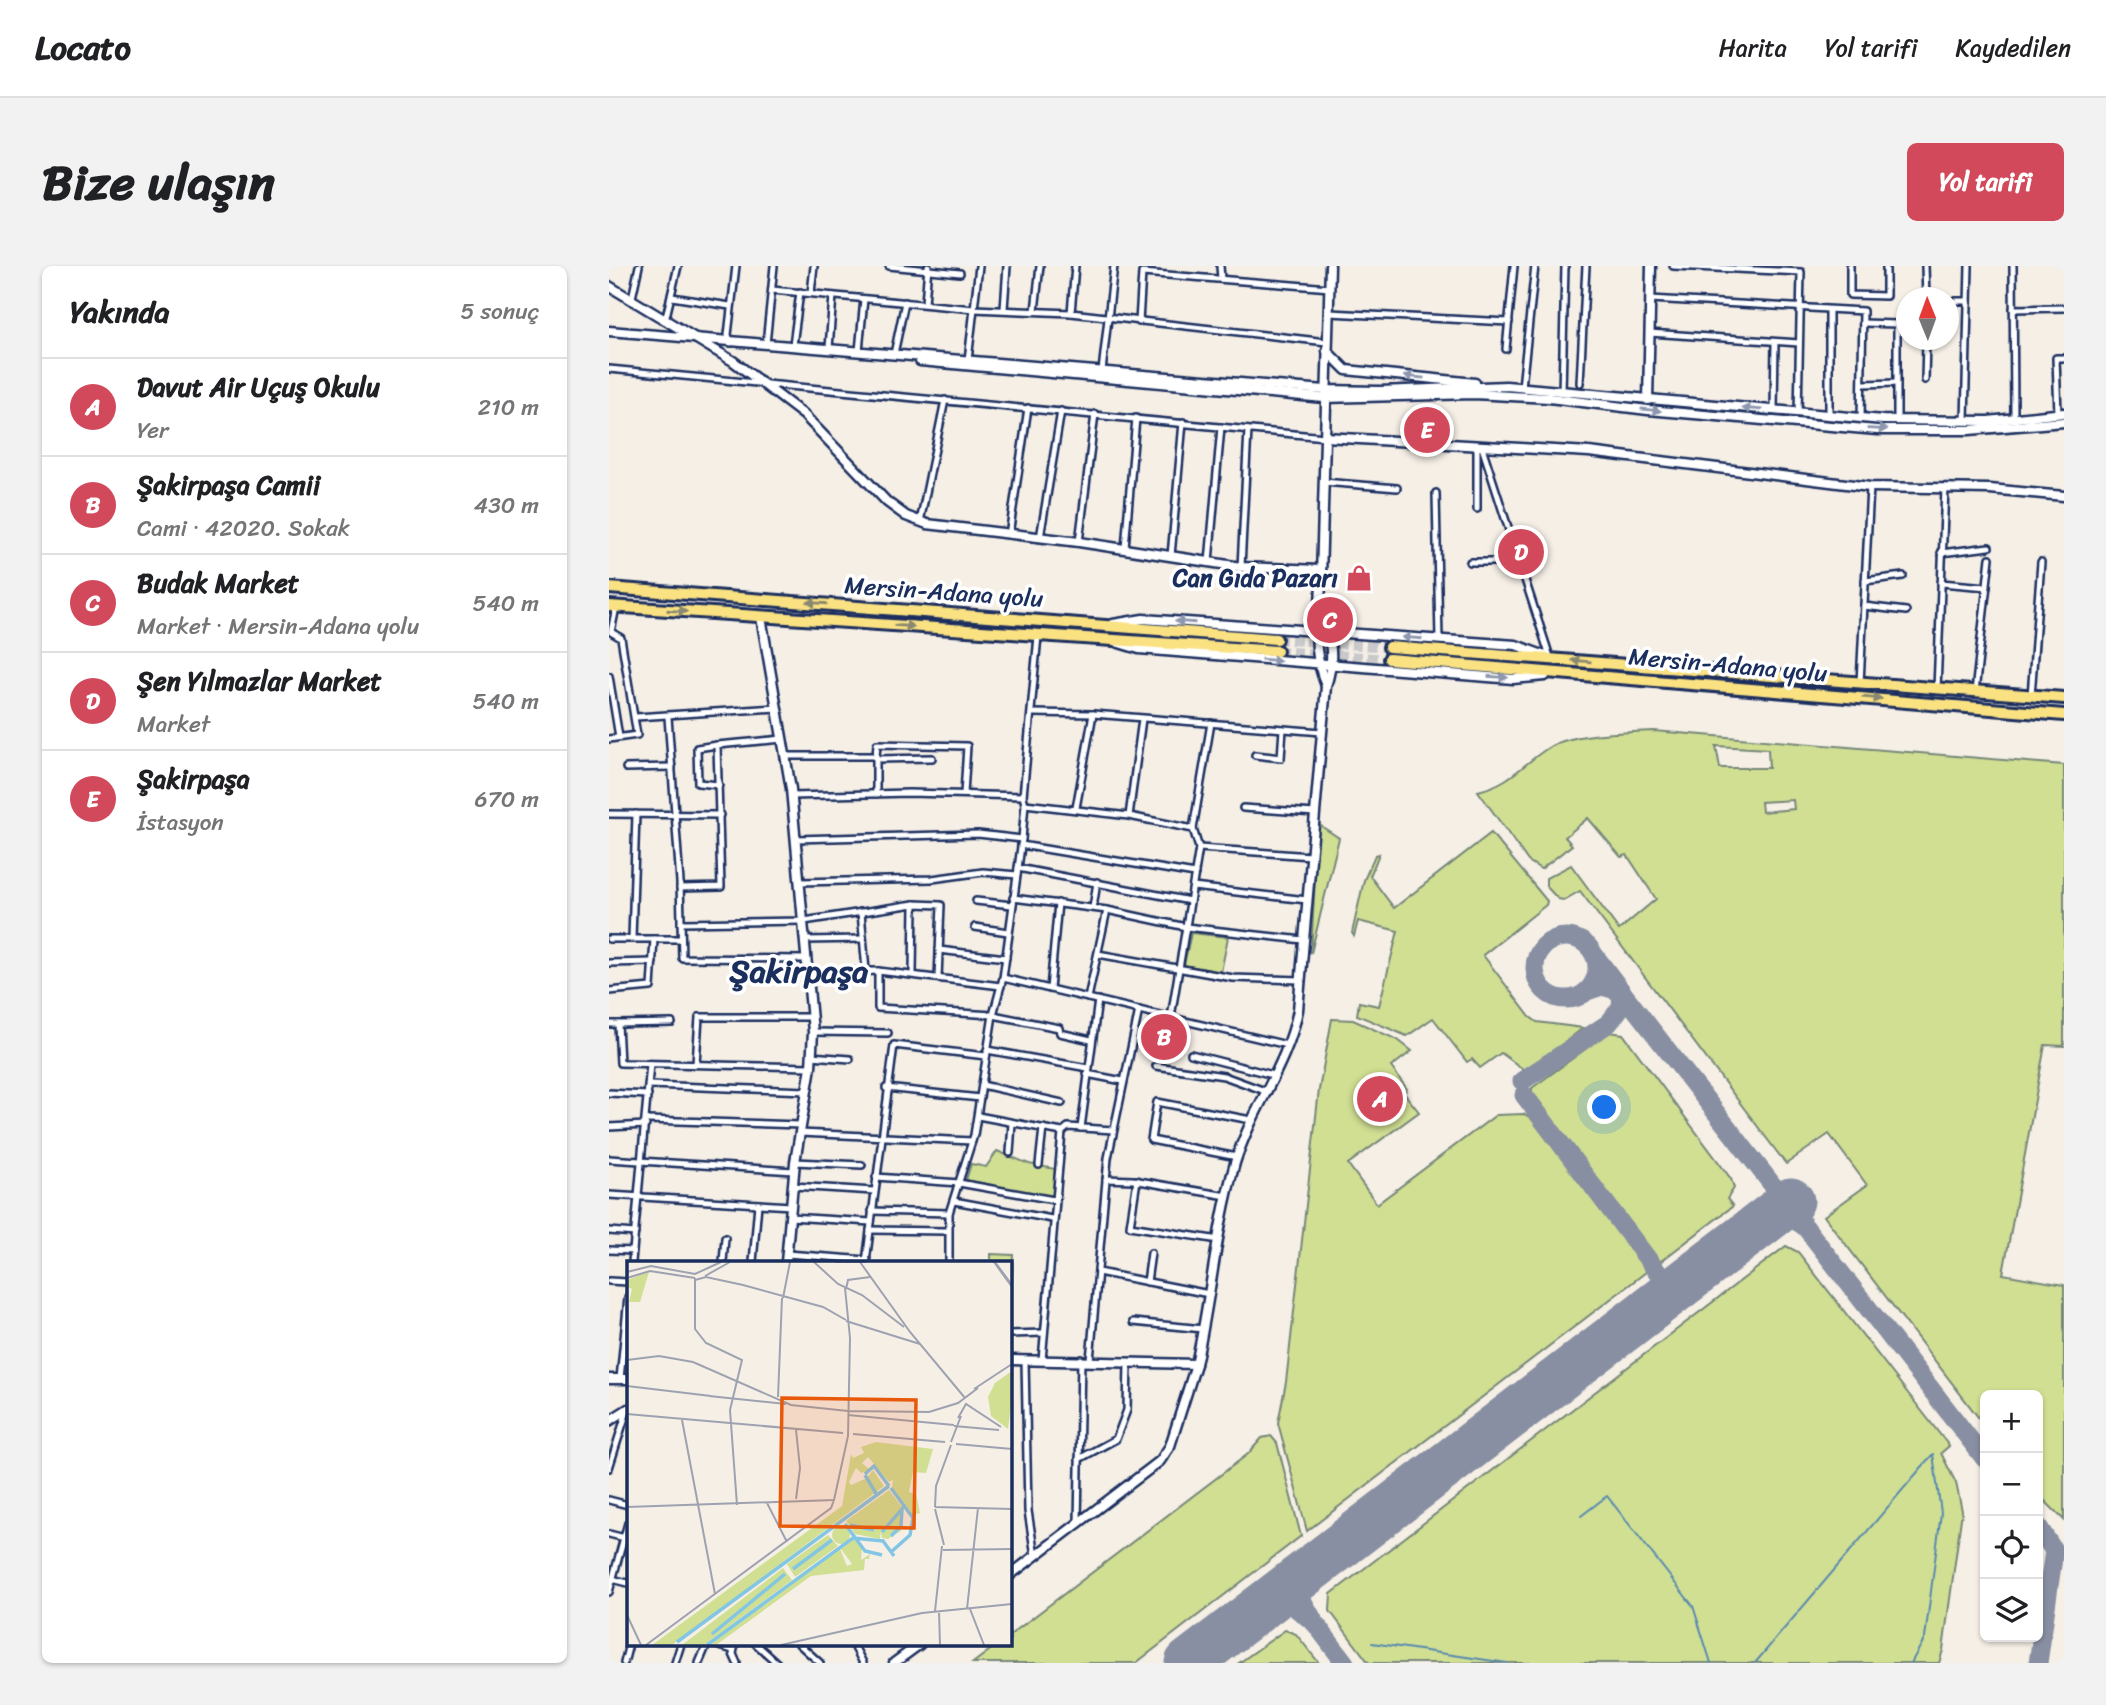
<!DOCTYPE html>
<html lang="tr">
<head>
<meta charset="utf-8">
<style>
	body { margin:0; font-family:Sriracha,sans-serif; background:#f2f2f2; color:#202124 }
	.controls { position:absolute; right:21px; bottom:21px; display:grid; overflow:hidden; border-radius:10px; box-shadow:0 2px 5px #0004 }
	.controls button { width:63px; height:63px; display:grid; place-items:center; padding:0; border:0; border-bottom:2px solid #e0e0e0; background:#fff; color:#202124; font:35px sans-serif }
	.compass { position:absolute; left:1287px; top:21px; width:63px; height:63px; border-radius:50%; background:#fff; box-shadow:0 2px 5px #0004; rotate:359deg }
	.you { position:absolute; left:996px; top:842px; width:24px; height:24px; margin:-18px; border:5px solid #fff; border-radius:50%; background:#1a73e8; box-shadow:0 0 0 10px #1a73e833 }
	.badge { display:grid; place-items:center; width:46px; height:46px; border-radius:50%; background:#d1495b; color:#fff; font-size:23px; font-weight:700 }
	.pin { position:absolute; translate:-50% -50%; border:4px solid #fff; box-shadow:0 2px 7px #0006 }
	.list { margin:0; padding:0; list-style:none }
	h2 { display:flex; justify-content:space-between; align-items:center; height:91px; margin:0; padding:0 28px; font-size:30px }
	h2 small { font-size:23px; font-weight:400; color:#757577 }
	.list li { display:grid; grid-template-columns:46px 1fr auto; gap:21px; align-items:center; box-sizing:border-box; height:98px; padding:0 28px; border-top:2px solid #e0e0e0 }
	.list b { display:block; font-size:26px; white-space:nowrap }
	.list p { margin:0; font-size:23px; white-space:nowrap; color:#757577 }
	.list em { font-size:23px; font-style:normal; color:#757577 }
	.icon { flex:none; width:38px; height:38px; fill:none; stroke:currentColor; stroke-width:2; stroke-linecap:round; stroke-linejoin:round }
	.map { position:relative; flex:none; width:1455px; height:1397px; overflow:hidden; border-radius:10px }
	header { display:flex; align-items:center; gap:42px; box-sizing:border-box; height:98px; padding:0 35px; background:#fff; border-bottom:2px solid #e0e0e0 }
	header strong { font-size:33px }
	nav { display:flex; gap:38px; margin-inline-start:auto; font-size:24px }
	.intro { display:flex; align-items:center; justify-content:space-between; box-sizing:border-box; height:168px; padding:0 42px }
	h1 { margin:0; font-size:49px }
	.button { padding:18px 32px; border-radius:10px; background:#d1495b; color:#fff; font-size:24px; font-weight:700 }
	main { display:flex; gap:42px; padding:0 42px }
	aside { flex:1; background:#fff; border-radius:10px; box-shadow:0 2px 5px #0004 }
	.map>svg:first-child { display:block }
</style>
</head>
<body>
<header>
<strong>Locato</strong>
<nav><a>Harita</a><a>Yol tarifi</a><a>Kaydedilen</a></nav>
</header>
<div class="intro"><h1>Bize ulaşın</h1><a class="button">Yol tarifi</a></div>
<main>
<aside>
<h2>Yakında<small>5 sonuç</small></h2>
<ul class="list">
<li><span class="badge">A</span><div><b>Davut Air Uçuş Okulu</b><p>Yer</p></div><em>210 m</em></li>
<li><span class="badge">B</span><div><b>Şakirpaşa Camii</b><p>Cami · 42020. Sokak</p></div><em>430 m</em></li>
<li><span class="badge">C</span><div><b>Budak Market</b><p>Market · Mersin-Adana yolu</p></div><em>540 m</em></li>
<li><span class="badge">D</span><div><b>Şen Yılmazlar Market</b><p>Market</p></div><em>540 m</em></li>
<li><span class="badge">E</span><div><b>Şakirpaşa</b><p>İstasyon</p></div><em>670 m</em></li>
</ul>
</aside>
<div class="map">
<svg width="1455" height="1397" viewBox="0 0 1455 1397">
	<rect width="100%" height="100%" fill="#f5efe6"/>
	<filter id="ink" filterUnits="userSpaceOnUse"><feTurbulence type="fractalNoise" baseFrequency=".0143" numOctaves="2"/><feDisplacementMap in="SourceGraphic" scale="14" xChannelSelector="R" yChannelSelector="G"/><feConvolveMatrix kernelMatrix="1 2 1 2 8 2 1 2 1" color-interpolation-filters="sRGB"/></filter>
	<g filter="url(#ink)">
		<g fill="#d1df93" stroke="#768778" stroke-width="2" fill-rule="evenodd">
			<path d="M1045,465L1455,499V780L1436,779L1394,1008L1455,1019V1254L1429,1228V1129H1376V1160L1215,950L1258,919L1220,868L1177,898L971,625L955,634L949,633L937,620V612L962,599L1010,664L1047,633L1018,589L1012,591L979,552L956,571L963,579L932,603L919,595L869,525C903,517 914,497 942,480C965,467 1018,466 1045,465ZM1107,480L1159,483L1160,502H1111ZM1184,534L1185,543L1153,546L1152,536Z"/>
			<path d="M709,558L730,572L702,687Z"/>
			<path d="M882,567L938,635L937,639L874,689L921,751L928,756L974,762L924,801L914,803L892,787L871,802L863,793L858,796L824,752L798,770L748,749L750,736L770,740L789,665L749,655L745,670L743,667L755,614L766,589L770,588L761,610L785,642Z"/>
			<path d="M582,667L619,671L612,706L575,699Z"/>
			<path d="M723,753L744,754L789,774L803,785L782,801L798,823L795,827L810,846L739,898L768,938L887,849L915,848L933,858L1037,997V1006L698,1265L669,1157L677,1116L710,824Z"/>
			<path d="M1000,766L1014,768L1122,913L1125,922L1118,933L1124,940L1052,995L1042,991L923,827V822Z"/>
			<path d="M388,885L420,898L446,903L444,931L357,914L362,898L377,901Z"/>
			<path d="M1177,980L1189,986L1340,1180L1332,1187L1347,1217L1353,1245L1334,1384L1330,1397H760L721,1345L722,1328Z"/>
			<path d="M382,988L404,989L402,1031L401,996H382Z"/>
			<path d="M662,1170L668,1177L692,1270L527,1397H364L389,1378H401V1369L639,1188L653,1172Z"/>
			<path d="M676,1364L687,1368L710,1397H630Z"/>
		</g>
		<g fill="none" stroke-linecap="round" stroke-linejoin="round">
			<g stroke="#598aae" stroke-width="2">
				<path d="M972,1250L998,1230L1084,1340L1102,1397"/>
				<path d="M763,1377L898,1397"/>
				<path d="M1146,1397L1324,1188L1332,1247L1316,1372L1302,1397"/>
			</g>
			<g stroke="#888fa2" stroke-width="19">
				<circle cx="957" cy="702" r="31"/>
				<path d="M978,725L993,720L1013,726L986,690"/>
				<path d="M1013,726L1197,962C1182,948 1167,951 1151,959L1168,939L1165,922"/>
				<path d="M913,815L1000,757L1012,741L1013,726"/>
				<path d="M915,829L1050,1008L1051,1022L1047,1039"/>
				<path d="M1197,962L1376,1193"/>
				<path d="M1429,1260L1445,1285L1429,1397"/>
				<path d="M658,1336L678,1335L706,1357L693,1334L690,1320L702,1303"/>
				<path d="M706,1357L736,1397"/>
			</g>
			<path stroke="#888fa2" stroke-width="47" d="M579,1397L1182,935"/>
			<g stroke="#c9c9cb" stroke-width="10" stroke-dasharray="10 5" stroke-linecap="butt">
				<path d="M667,373L780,381"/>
				<path d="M668,385L780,393"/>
			</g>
			<g stroke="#1b2f5e" stroke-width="10">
				<g id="street">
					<path d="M280,0L351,7"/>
					<path d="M611,0L612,13"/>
					<path d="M1064,0L1192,6L1189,147"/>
					<path d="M1241,0V29L1277,30V0"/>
					<path d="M1316,0L1317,32"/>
					<path d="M1404,0L1405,152"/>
					<path d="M163,24L365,43L462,47L718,76"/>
					<path d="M202,27L205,0"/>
					<path d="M63,31L121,40"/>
					<path d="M23,32L30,0"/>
					<path d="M1041,33L1254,45L1252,152"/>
					<path d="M1339,35H1359"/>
					<path d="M316,37L319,0"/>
					<path d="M395,43L398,0"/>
					<path d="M1404,43L1455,42"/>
					<path d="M426,45L431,0"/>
					<path d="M462,47L466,0"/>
					<path d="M720,47L900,56"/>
					<path d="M56,55L69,0"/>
					<path d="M530,56L533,7L721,22"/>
					<path d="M1254,57L1288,58V154"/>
					<path d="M1040,67L1190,77"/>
					<path d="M122,77L119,69L127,0"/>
					<path d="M157,78L165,0"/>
					<path d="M184,79L191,26"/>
					<path d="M220,82L224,30"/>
					<path d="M897,83L905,0"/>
					<path d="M250,85L255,33"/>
					<path d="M285,88L296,36"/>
					<path d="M359,94L370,0"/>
					<path d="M0,103L716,171"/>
					<path d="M493,105L505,0"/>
					<path d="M1316,114L1317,74"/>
					<path d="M971,117L977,0"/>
					<path d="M1254,118L1288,117"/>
					<path d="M913,121L926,0"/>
					<path d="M953,126L956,0"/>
					<path d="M1165,145L1166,76"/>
					<path d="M1449,148L1447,92H1455"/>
					<path d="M1220,149V44"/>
					<path d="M1356,155L1360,0"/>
					<path d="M868,181V243"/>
					<path d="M873,181L941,391"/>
					<path d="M714,216L788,222"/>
					<path d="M827,227L830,374"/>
					<path d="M311,256L336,134"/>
					<path d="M400,269L419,142"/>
					<path d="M431,272L452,145"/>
					<path d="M470,276L486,148"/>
					<path d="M516,282L527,152"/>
					<path d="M1332,287L1380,281"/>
					<path d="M562,290L574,156"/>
					<path d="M600,296L612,161"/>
					<path d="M861,296H910"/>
					<path d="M632,301L639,164"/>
					<path d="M1256,315L1294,310"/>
					<path d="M1332,317L1378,321"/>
					<path d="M1255,340L1297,345"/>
					<path d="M0,410L10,471"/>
					<path d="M1251,417L1261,221"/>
					<path d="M1328,423L1336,222"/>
					<path d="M1366,426L1381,292"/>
					<path d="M1422,430L1432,296"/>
					<path d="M423,447L484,448L713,466"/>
					<path d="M27,451L168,442"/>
					<path d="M59,451L71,616L73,692L198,693"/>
					<path d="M0,473L28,469L12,372L2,366L7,341"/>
					<path d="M108,479L88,482L89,517L110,519"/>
					<path d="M646,489L672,492L674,463"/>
					<path d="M177,490H267V528"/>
					<path d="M267,490L268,478L358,480L355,528"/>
					<path d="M267,493L323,492"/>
					<path d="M17,502L63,501"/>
					<path d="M183,530L300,527L414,530"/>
					<path d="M416,538L520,550L584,563"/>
					<path d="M467,542L484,448"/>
					<path d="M634,542L706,547"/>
					<path d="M0,548L111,549"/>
					<path d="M520,550L533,453"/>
					<path d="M187,573L369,568L413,573"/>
					<path d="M412,579L586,608"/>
					<path d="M590,582L702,590"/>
					<path d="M409,602L581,635"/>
					<path d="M191,616L323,613L374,606L408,609"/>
					<path d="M584,621L698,634"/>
					<path d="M71,622L112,621L108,479L174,473"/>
					<path d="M404,632L498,644L577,661L694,674"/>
					<path d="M367,635L403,639"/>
					<path d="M484,642L488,616"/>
					<path d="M252,646L257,705"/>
					<path d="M72,657L195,655L305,638L332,639L329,712"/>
					<path d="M366,661L399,666"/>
					<path d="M0,673H72"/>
					<path d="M23,673L27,548"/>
					<path d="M196,674L254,673"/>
					<path d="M330,684L397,692"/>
					<path d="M489,688L624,712L691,714"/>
					<path d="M0,697L44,696"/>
					<path d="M269,705V742L384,749L450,762L451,767L482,774"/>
					<path d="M199,706L269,705L392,720"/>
					<path d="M304,708L305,638"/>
					<path d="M394,712L678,779"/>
					<path d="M441,723L449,637"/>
					<path d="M0,725L42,721L45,673"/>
					<path d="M479,732L498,644"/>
					<path d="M562,751L590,582L584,563L602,457"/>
					<path d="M0,758H9L11,797L202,801"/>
					<path d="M9,758L63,757"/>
					<path d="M204,766L279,767"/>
					<path d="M378,784L479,802"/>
					<path d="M582,788L664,809"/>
					<path d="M202,790L241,793"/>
					<path d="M87,798L90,751H203"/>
					<path d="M547,800L615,810L656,825"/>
					<path d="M478,808L514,815"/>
					<path d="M40,819L198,825"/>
					<path d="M373,819L453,837"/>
					<path d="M277,822L371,832"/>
					<path d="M0,827L39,829"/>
					<path d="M369,850L453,866L433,1094"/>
					<path d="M38,854L192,859"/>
					<path d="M0,861L37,859"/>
					<path d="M472,862L489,734"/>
					<path d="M453,866L459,861L504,864"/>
					<path d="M191,867L363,875"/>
					<path d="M401,887L403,857"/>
					<path d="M628,891L542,874L548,836L642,854"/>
					<path d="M0,893L185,905"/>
					<path d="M186,896L253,899"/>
					<path d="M430,899L434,862"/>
					<path d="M267,911L350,917L445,934"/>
					<path d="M497,913L524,914L618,930"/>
					<path d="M528,914L521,960L610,974"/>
					<path d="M184,920L265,925"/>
					<path d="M0,929L182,940"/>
					<path d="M345,935L443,953"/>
					<path d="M263,945L340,947"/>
					<path d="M181,951L262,956"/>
					<path d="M261,964L338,965"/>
					<path d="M0,965L26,967"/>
					<path d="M0,984L24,985"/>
					<path d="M178,988L258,994"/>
					<path d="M23,996L41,798"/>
					<path d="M114,996L116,972"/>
					<path d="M144,996L149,938"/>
					<path d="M257,996L285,779L377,790"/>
					<path d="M340,996V947L365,869L384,749L394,712L413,573L416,538L414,530L429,370"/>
					<path d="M489,1006L600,1028"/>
					<path d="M0,1015L19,1016"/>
					<path d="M538,1016L542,987"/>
					<path d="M524,1056L594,1063"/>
					<path d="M401,1068L435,1067"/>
					<path d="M416,1094L419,1245L426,1290"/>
					<path d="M481,1094L499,892L530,744"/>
					<path d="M11,1113L19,1031"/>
					<path d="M470,1193L507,1173L518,1144L519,1096"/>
					<path d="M0,1202L18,1145"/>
					<path d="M0,1234L19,1239"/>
					<path d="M469,1257L472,1093"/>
					<path d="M0,1268L16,1272"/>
					<path d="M3,1313L19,1317"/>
					<path d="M0,1326L19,1257"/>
					<path d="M104,1378L124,1384"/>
					<path d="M126,1378L124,1388L128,1397"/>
					<path d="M147,1378L168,1397"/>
					<path d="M190,1378L211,1397"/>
					<path d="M244,1378L254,1397"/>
					<path d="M15,1397L20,1378"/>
					<path d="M66,1397L72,1378"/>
					<path d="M90,1397L98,1378"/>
				</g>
			</g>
			<g stroke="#1b2f5e" stroke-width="13">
				<g id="secondary">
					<path d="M0,20L124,95L195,149L278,236L297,250L318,258L470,276L632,301L711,304"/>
					<path d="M0,65L716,124L771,125L897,120L1274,154L1379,155L1455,147"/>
					<path d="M718,85L737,104L866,117"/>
					<path d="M311,95L715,132L865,128L940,132L1039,144L1268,164H1360L1455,156"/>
					<path d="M1039,134L1042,0"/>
					<path d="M716,171L980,186L1261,221L1381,223L1455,230"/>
					<path d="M152,351L182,523L204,766L202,801L186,896L177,996"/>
					<path d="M504,358L534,353L907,379L939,391"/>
					<path d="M510,377L530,383L904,413L936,410"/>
					<path d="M717,420C707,394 705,373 711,346L721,0"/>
					<path d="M401,1094L587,1098C602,1031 607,963 626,897C642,844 679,798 689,744L717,420C726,393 723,372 711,346"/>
					<path d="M0,1113H19"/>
					<path d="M0,1155L19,1143"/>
					<path d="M401,1309L551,1195L561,1180L587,1098"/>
					<path d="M285,1397L311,1378"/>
				</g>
			</g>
			<g stroke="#1b2f5e" stroke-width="16">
				<g id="highway">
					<path d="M0,322L667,373"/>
					<path d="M0,340L668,385"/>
					<path d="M780,381L1455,432"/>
					<path d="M780,393L1455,449"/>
				</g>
			</g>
			<use href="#street" stroke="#fff" stroke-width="5"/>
			<use href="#secondary" stroke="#fff" stroke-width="8"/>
			<use href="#highway" stroke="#fae181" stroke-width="10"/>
		</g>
		<defs><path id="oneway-solid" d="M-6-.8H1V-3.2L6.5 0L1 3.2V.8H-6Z" transform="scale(1.75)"/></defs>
		<g fill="#8d97ae">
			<use href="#oneway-solid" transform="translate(805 111) rotate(-174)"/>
			<use href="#oneway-solid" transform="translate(1143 143) rotate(-175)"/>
			<use href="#oneway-solid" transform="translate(1042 144) rotate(6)"/>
			<use href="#oneway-solid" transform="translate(1268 163) rotate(2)"/>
			<use href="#oneway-solid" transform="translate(576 356) rotate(-176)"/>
			<use href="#oneway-solid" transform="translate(803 372) rotate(-176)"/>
			<use href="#oneway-solid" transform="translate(662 394) rotate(5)"/>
			<use href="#oneway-solid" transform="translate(889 411) rotate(4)"/>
		</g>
		<g fill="#8a8870">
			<use href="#oneway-solid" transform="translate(208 337) rotate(-176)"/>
			<use href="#oneway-solid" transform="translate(68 345) rotate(4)"/>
			<use href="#oneway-solid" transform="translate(295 360) rotate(4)"/>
			<use href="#oneway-solid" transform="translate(972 395) rotate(-175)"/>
			<use href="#oneway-solid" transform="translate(1263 432) rotate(5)"/>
		</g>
	</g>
	<defs>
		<g id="shop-bare" transform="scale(2.1)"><path d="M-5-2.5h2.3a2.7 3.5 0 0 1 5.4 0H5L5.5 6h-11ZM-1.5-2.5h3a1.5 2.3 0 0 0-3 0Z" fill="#d1495b" stroke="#fff" stroke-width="2.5" paint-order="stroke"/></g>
	</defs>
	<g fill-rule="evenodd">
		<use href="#shop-bare" x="750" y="312"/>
	</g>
	<g text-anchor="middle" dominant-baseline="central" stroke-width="7" stroke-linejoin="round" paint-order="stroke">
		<g font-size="24" font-weight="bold" fill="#1b2f5e" stroke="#fff" text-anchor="end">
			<text x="729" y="312">Can Gıda Pazarı</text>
		</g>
		<g font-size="24" fill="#1b2f5e" stroke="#fff">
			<text transform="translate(335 326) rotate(4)">Mersin-Adana yolu</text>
			<text transform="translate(1119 399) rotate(5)">Mersin-Adana yolu</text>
		</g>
		<g font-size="32" font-weight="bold" fill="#1b2f5e" stroke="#fff">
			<text x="190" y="705">Şakirpaşa</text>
		</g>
	</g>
	<g transform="translate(18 995)">
		<rect width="385" height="385" fill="#f5efe6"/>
		<path d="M22,11L13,41H2L5,28L0,26V19ZM385,110V138L381,168L364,155L361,136L368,122ZM249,181L306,188L299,212L286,211L282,231L289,233L293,252L286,254L265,226L266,219L262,221L241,196L235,202L243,209L234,212L229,207L222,221L224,224L240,217L246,209L257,225L45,384H25L215,245L224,193L226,197L237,192L234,186ZM262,229L276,247L274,270L261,278L255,277L254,270L253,278L228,273L219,260ZM205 274a9 9 0 1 1 18 0a9 9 0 1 1-18 0ZM201,274L211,285L168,316L160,303ZM227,278L235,287L234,299L243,293L242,298H238L237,309L184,315L89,384H83L213,288L220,305L225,303L214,288ZM156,307L165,319L77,384H55Z" fill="#d1df93"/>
		<path fill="none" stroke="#82c6e3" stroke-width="3.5" d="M238,213L247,205L262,225M238,214L250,234M264,227L286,257L283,274L264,291M218,263L238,290L255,294M223,264L247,269M255,271L275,248L274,265L264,275M166,308L205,279M85,373L158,313M50,381L262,225M80,384L226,277L256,280L267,295"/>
		<path fill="none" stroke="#9ea2b0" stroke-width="2" d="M187,1L211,23L235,34L277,66M208,1H239M233,1L283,71L338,137M367,1L385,26M368,1L385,24M0,11L24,5L68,13L94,1M78,15L103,1M0,17L23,10L68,17M68,17V68L79,82L115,99L103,149L110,244M68,19L79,16L116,24L196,46L219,59M219,28L221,19L243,16M156,37L163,1M219,60L293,83M0,99L32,95L66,101L164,144L221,150L302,151L331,142L351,127M0,125L84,135M347,128L385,103M82,135L159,143M151,136L155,37M0,153L216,172M221,154L327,164M331,157L339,143L374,166M55,159L88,333M327,165L372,169M169,169L173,207L169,238M226,173L318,181M324,181L334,155M329,183L385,188M140,242L160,281M0,246L207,239L221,175L223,77L218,27M308,246L385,248M308,246L309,225L324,184M308,248L317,284M316,289L385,288M340,348L351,247M343,348L357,384M308,350L315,285M312,350L313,384M0,354L14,384M19,384L204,247L207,239M154,384L295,352L385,343"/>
		<path fill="#e8590c" fill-opacity="0.15" stroke="#e8590c" stroke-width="3.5" d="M155,137L289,139L287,267L153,265Z"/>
		<rect width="385" height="385" fill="none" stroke="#1b2f5e" stroke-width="3.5"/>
	</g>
</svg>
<div class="controls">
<button>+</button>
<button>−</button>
<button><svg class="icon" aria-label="locate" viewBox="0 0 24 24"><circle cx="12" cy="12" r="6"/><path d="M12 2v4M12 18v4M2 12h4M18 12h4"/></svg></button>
<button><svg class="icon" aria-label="layers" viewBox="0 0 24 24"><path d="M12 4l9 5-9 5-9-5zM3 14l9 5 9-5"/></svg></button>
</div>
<svg class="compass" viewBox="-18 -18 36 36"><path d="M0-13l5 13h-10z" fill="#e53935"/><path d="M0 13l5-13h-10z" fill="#757577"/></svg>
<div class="you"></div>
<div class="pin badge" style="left:771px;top:833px">A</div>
<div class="pin badge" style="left:555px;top:771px">B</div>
<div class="pin badge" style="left:721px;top:354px">C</div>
<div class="pin badge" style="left:912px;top:286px">D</div>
<div class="pin badge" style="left:818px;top:164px">E</div>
</div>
</main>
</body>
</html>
